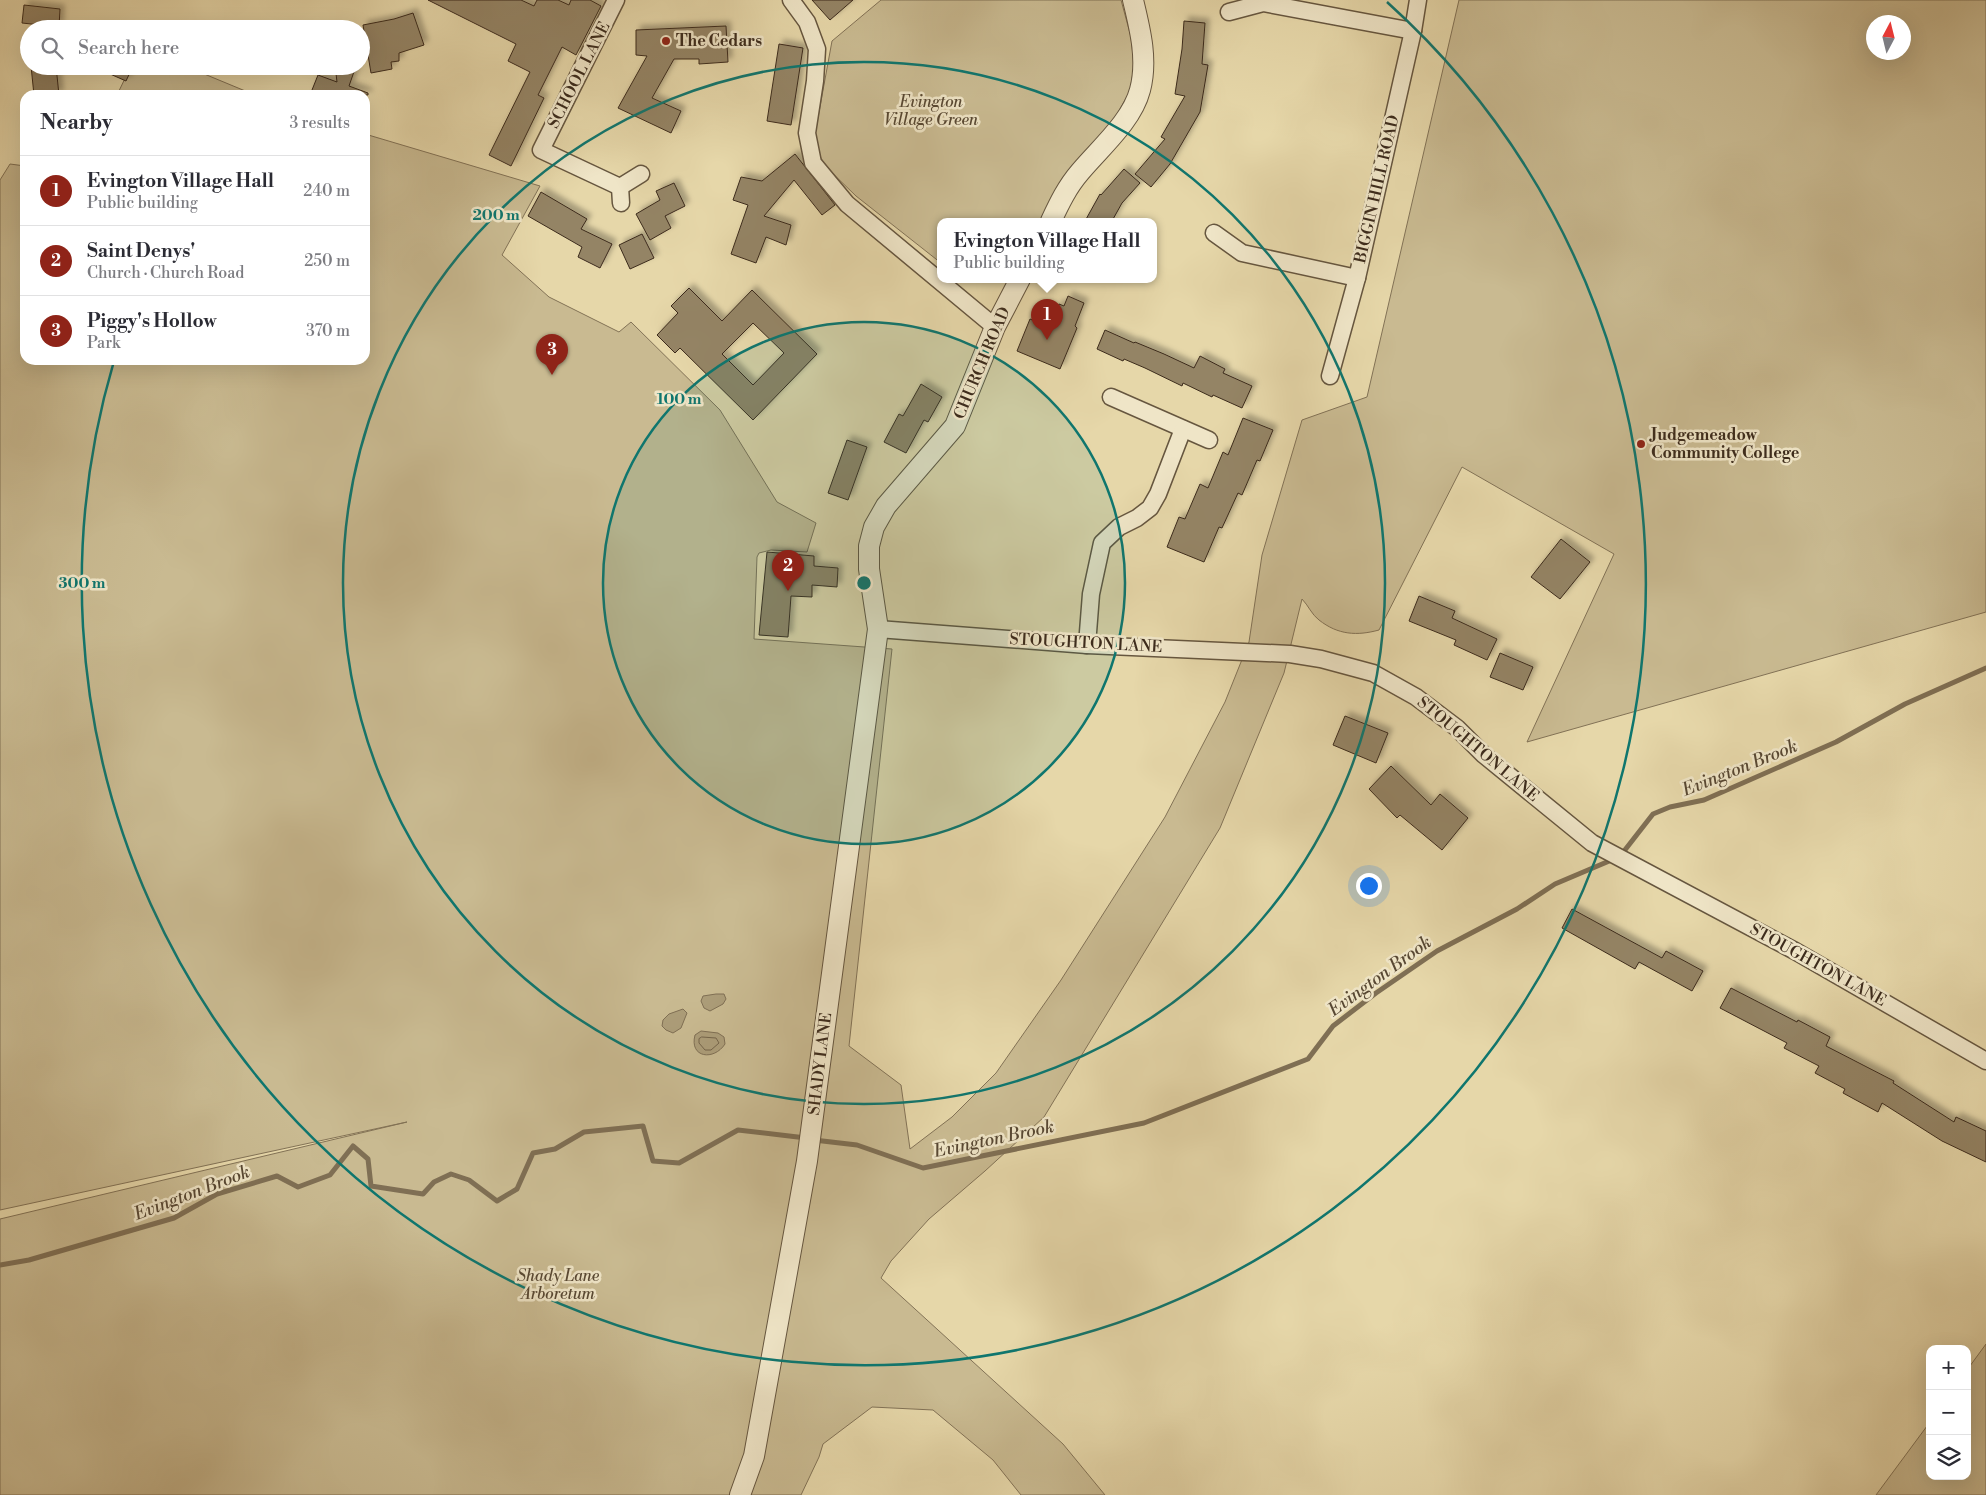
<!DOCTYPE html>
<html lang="en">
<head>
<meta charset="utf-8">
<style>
	body { margin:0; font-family:"Libre Bodoni",serif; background:#f7f7f7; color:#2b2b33 }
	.controls { position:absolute; right:15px; bottom:15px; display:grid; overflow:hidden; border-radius:10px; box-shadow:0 5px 20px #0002 }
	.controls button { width:45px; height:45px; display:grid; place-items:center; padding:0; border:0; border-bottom:1px solid #e1e1e2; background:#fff; color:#2b2b33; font:25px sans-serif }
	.compass { position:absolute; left:1866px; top:15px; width:45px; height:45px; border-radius:50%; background:#fff; box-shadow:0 5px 20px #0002; rotate:7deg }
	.you { position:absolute; left:1368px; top:885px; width:18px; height:18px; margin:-12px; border:4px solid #fff; border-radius:50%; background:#1a73e8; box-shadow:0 0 0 8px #1a73e833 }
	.badge { display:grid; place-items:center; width:32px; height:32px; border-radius:50%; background:#8f2418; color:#fff; font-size:16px; font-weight:700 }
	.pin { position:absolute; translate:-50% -41px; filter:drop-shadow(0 1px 2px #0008) }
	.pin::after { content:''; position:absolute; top:26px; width:18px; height:15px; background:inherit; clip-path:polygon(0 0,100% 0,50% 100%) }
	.popup { position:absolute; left:937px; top:218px; width:220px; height:65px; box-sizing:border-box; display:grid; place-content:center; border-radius:10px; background:#fff; filter:drop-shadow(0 1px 4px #0005); font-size:16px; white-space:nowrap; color:#7c7c81 }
	.popup b { font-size:19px; color:#2b2b33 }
	.popup::after { content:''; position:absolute; left:50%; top:100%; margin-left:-10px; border:10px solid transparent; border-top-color:#fff }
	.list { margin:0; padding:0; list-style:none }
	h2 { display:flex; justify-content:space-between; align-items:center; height:65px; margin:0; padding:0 20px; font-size:21px }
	h2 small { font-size:16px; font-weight:400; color:#7c7c81 }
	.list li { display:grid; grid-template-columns:32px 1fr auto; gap:15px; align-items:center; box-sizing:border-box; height:70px; padding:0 20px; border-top:1px solid #e1e1e2 }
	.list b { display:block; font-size:19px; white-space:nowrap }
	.list p { margin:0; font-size:16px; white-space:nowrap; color:#7c7c81 }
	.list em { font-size:16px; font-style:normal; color:#7c7c81 }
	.icon { flex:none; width:28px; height:28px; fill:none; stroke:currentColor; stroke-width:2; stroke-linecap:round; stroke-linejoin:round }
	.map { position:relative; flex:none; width:1986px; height:1495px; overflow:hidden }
	.search { position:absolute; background:#fff; box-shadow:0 5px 20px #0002; left:20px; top:20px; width:350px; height:55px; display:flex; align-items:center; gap:12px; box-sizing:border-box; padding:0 18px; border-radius:28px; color:#7c7c81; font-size:19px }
	.panel { position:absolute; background:#fff; box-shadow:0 5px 20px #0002; left:20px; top:90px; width:350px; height:275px; border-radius:15px }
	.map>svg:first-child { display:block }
</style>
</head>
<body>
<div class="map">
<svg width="1986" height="1495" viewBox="0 0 1986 1495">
	<defs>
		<filter id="shadow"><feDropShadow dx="4.5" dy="-4.5" stdDeviation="2.5" flood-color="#0004"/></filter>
	</defs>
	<rect width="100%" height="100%" fill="#e6d7a9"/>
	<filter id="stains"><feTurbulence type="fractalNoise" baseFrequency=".004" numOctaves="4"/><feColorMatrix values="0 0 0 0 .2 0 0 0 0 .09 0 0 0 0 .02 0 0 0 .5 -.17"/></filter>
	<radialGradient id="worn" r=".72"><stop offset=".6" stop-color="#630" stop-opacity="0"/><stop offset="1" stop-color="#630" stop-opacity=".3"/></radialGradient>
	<g fill="#c9ba91" stroke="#827256" fill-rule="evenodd">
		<path d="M881,0H1121L1131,37L1134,65L1130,91L1115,118L1041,221H941V263L856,196L826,167L817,151L815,134L832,41Z"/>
		<path d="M1459,0H1986V612L1527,742L1614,554L1462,467L1379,630C1357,636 1338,635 1319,620C1312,615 1308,605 1302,599L1284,673L1220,828L1044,1117L985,1171L929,1219L891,1261L881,1278L1063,1444L1105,1495H1021L993,1460L933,1410L872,1407L823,1444L819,1457L801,1495H0V1219L407,1122L0,1210V180L10,164L25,166V360H365V134L540,186L502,255L549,297L619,332L631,322L720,410L777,502L816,523L807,552L771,550L759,553L757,557L754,639L892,649L849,1046L901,1085L910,1149L952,1117L996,1073L1061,980L1165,817L1225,702L1249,642L1262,555L1302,420L1367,397ZM1874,22H1904V52H1874Z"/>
		<path d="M131,66H185L255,95H117Z"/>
		<path d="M1986,1344V1495H1876L1930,1422V1476H1967V1370Z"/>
	</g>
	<g fill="#ac9d79" stroke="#7f6f54">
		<path d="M716,994H724L726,999L723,1004L710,1011L704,1008L701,1001L703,996Z"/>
		<path d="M683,1009L687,1013L681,1028L673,1033L666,1030L662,1026L663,1020L669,1014Z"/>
		<path d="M701,1031L718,1033L724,1037L725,1044C714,1061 689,1058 695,1035Z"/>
	</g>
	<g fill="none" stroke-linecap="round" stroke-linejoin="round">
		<path stroke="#74644a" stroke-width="1" d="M702,1037L716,1038L719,1043L711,1050H705L699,1043V1039Z"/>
		<g stroke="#7f6f54" stroke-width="5">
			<path d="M1621,855L1653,814L1670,807L1704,800L1836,742L1905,704L1986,668"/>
			<path d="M814,1140L857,1145L923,1168L1144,1123L1308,1059L1333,1026L1376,993L1437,951L1517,909L1555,884L1614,859"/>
			<path d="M0,1265L29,1260L174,1218L217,1194L277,1176L298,1187L330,1175L353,1146L368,1159L371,1186L423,1194L434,1182L451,1174L469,1180L497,1201L517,1189L533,1153L555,1149L584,1132L643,1126L653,1161L679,1163L738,1130L806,1138"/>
		</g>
	</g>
	<g fill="#948465" stroke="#3c2b1c" fill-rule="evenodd" filter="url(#shadow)">
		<path d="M428,0H521L534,6L537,0H558L569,5L571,0H590L601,6L576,55L562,47L538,95L544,98L511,166L489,155L530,72L508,61L516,44Z"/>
		<path d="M812,0H853L830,20Z"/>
		<path d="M24,5L60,9L59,27L22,23Z"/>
		<path d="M413,13L424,45L399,53V61L391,62L392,69L371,73L363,25L394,19Z"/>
		<path d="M1184,21L1205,23L1202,64L1208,65L1200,112L1170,164L1151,187L1135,174L1165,139L1161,137L1185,96L1175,94L1182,49Z"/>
		<path d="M726,26L728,62L699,64V59H674L652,98L681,111L671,133L618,108L647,56L636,55V30Z"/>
		<path d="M779,44L803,48L791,125L767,121Z"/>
		<path d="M31,66H56L59,95H34Z"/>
		<path d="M92,66H133L126,81Z"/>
		<path d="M335,66H356L349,86L368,93V95H310L318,75L337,82Z"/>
		<path d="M795,154L835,205L822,215L794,180L764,216L791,225L786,245L766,237L756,263L731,254L748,205L733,200L741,177L762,181Z"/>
		<path d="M1124,169L1140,183L1122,203L1112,221H1085L1100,194L1101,195Z"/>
		<path d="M674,183L685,206L665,216L671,228L650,240L636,214L660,200L656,191Z"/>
		<path d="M541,192L587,219L581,229L612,244L600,268L578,257L582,247L528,216Z"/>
		<path d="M642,234L654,258L630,269L619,245Z"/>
		<path d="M689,288L722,321L752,290L817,354L753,420L680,348L675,353L657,335L678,313L671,306ZM753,323L784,353L753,385L722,354Z"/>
		<path d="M1068,296L1084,303L1075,326L1077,328L1060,369L1017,351L1030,319L1049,327L1059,304L1064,306Z"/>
		<path d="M1105,330L1134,343L1135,342L1164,354L1194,368L1200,356L1225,369L1223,373L1252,386L1242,408L1213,395L1212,397L1183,383L1182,386L1145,368L1124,359L1123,361L1097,349Z"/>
		<path d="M921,384L942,397L928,422L924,420L906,453L884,442L899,414L903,416Z"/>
		<path d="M1243,418L1273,430L1260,461L1257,460L1242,495L1238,493L1222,528L1219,527L1204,562L1167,547L1179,517L1185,519L1200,484L1208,488L1223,452L1228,455Z"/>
		<path d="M847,440L867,447L848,500L828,493Z"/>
		<path d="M1561,539L1590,562L1560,599L1531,577Z"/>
		<path d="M767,552L814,556V566L838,568L837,587L812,585V597L791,596L788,637L759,635Z"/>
		<path d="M1419,596L1455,611L1452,618L1497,639L1487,660L1454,645L1456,640L1409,621Z"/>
		<path d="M1500,653L1533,667L1523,690L1490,677Z"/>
		<path d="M1345,716L1388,733L1376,763L1333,745Z"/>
		<path d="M1391,766L1431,805L1440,794L1468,818L1442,850L1400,815L1397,818L1369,789Z"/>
		<path d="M1572,909L1662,958L1666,951L1703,971L1692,991L1639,962L1635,969L1562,928Z"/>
		<path d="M1731,988L1797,1022L1798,1020L1830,1037L1826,1046L1894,1081L1893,1083L1954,1122L1956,1117L1986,1131V1162L1942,1141L1882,1103L1878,1112L1843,1093L1845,1089L1815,1073L1819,1066L1784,1048L1787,1043L1720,1008Z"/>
	</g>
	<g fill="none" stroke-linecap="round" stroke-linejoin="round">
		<g stroke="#66563f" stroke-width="19">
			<g id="minor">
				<path d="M616,0L541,150L620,187L641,174"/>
				<path d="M791,0L807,22L817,49L815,81L807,133L813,163L847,204L995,327"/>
				<path d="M1229,12L1263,3L1413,31"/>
				<path d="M620,187L621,203"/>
				<path d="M1214,233L1242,253L1357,278"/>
				<path d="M1330,376L1357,278L1413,31L1418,0"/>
				<path d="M1111,397L1209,440"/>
				<path d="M878,629L1087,645L1290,654L1321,659L1373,673L1416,697L1457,728L1484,755L1592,843L1795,951L1986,1061"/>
				<path d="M1087,645L1091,594L1102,543L1119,527L1137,518L1150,508L1158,494L1183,429"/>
			</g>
		</g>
		<g stroke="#66563f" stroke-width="22">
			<g id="tertiary">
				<path d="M1051,221C1059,204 1067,187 1080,172C1100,148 1132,121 1140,90C1148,60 1140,29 1133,0"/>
				<path d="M740,1495L754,1456L807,1161L878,629L869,569V546L874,527L886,506L955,426L995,327L1020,279"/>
			</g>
		</g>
		<use href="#minor" stroke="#efe5c7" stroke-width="16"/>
		<use href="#tertiary" stroke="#efe5c7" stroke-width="20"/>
	</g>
	<circle cx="864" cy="583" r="261" fill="#0f766e" fill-opacity=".12"/>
	<g fill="none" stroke="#0f766e" stroke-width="2.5">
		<circle cx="864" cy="583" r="261"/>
		<circle cx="864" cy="583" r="521"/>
		<path d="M1387 2A782 782 0 1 1 114 361"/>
	</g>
	<g fill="#8f2418" stroke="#efe5c7" stroke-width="2">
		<circle cx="666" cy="41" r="5"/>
		<circle cx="1641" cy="444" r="5"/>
	</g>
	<g text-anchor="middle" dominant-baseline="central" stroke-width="5" stroke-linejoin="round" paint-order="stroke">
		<g font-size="16" font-weight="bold" fill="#3c2b1c" stroke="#efe5c7" text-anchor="start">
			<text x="676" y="41">The Cedars</text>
			<text x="1651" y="435">Judgemeadow<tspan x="1651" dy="18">Community College</tspan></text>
		</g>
		<g font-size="16" fill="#3c2b1c" stroke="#efe5c7">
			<text transform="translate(579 75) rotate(-63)">SCHOOL LANE</text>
			<text transform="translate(1377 189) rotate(-77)">BIGGIN HILL ROAD</text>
			<text transform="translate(982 363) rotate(-67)">CHURCH ROAD</text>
			<text transform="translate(1086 643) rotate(3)">STOUGHTON LANE</text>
			<text transform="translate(1478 749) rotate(40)">STOUGHTON LANE</text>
			<text transform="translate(1818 965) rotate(29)">STOUGHTON LANE</text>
			<text transform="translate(820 1064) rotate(-83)">SHADY LANE</text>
		</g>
		<g font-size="16" font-style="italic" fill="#584833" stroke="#efe5c7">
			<text x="931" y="102">Evington<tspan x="931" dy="18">Village Green</tspan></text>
			<text x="558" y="1276">Shady Lane<tspan x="558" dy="18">Arboretum</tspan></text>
		</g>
		<g font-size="18" font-style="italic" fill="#584833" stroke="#efe5c7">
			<text transform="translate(1740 768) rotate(-22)">Evington Brook</text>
			<text transform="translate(1380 976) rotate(-36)">Evington Brook</text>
			<text transform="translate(994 1139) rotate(-12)">Evington Brook</text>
			<text transform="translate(192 1193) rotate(-21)">Evington Brook</text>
		</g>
	</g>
	<circle cx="864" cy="583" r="8" fill="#0f766e" stroke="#efe5c7" stroke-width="2.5"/>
	<g font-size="15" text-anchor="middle" font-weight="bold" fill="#0f766e" stroke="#efe5c7" stroke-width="5" stroke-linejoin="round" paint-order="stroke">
		<text x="496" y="220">200 m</text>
		<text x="679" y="404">100 m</text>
		<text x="82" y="588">300 m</text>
	</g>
	<rect width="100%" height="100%" filter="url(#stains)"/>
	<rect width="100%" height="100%" fill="url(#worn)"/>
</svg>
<div class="controls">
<button>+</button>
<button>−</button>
<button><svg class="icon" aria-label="layers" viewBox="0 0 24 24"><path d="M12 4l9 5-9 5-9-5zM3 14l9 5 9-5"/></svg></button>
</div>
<svg class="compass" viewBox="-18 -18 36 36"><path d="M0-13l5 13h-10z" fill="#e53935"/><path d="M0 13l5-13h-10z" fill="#7c7c81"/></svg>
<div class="you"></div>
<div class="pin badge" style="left:1047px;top:340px">1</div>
<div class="popup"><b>Evington Village Hall</b>Public building</div>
<div class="pin badge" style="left:788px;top:591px">2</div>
<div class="pin badge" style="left:552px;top:375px">3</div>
<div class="search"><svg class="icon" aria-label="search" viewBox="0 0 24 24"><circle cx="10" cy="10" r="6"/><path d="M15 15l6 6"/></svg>Search here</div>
<section class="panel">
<h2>Nearby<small>3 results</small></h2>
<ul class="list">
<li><span class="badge">1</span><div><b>Evington Village Hall</b><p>Public building</p></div><em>240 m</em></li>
<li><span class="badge">2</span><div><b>Saint Denys'</b><p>Church · Church Road</p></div><em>250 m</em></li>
<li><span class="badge">3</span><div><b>Piggy's Hollow</b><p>Park</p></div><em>370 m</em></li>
</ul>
</section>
</div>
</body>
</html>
